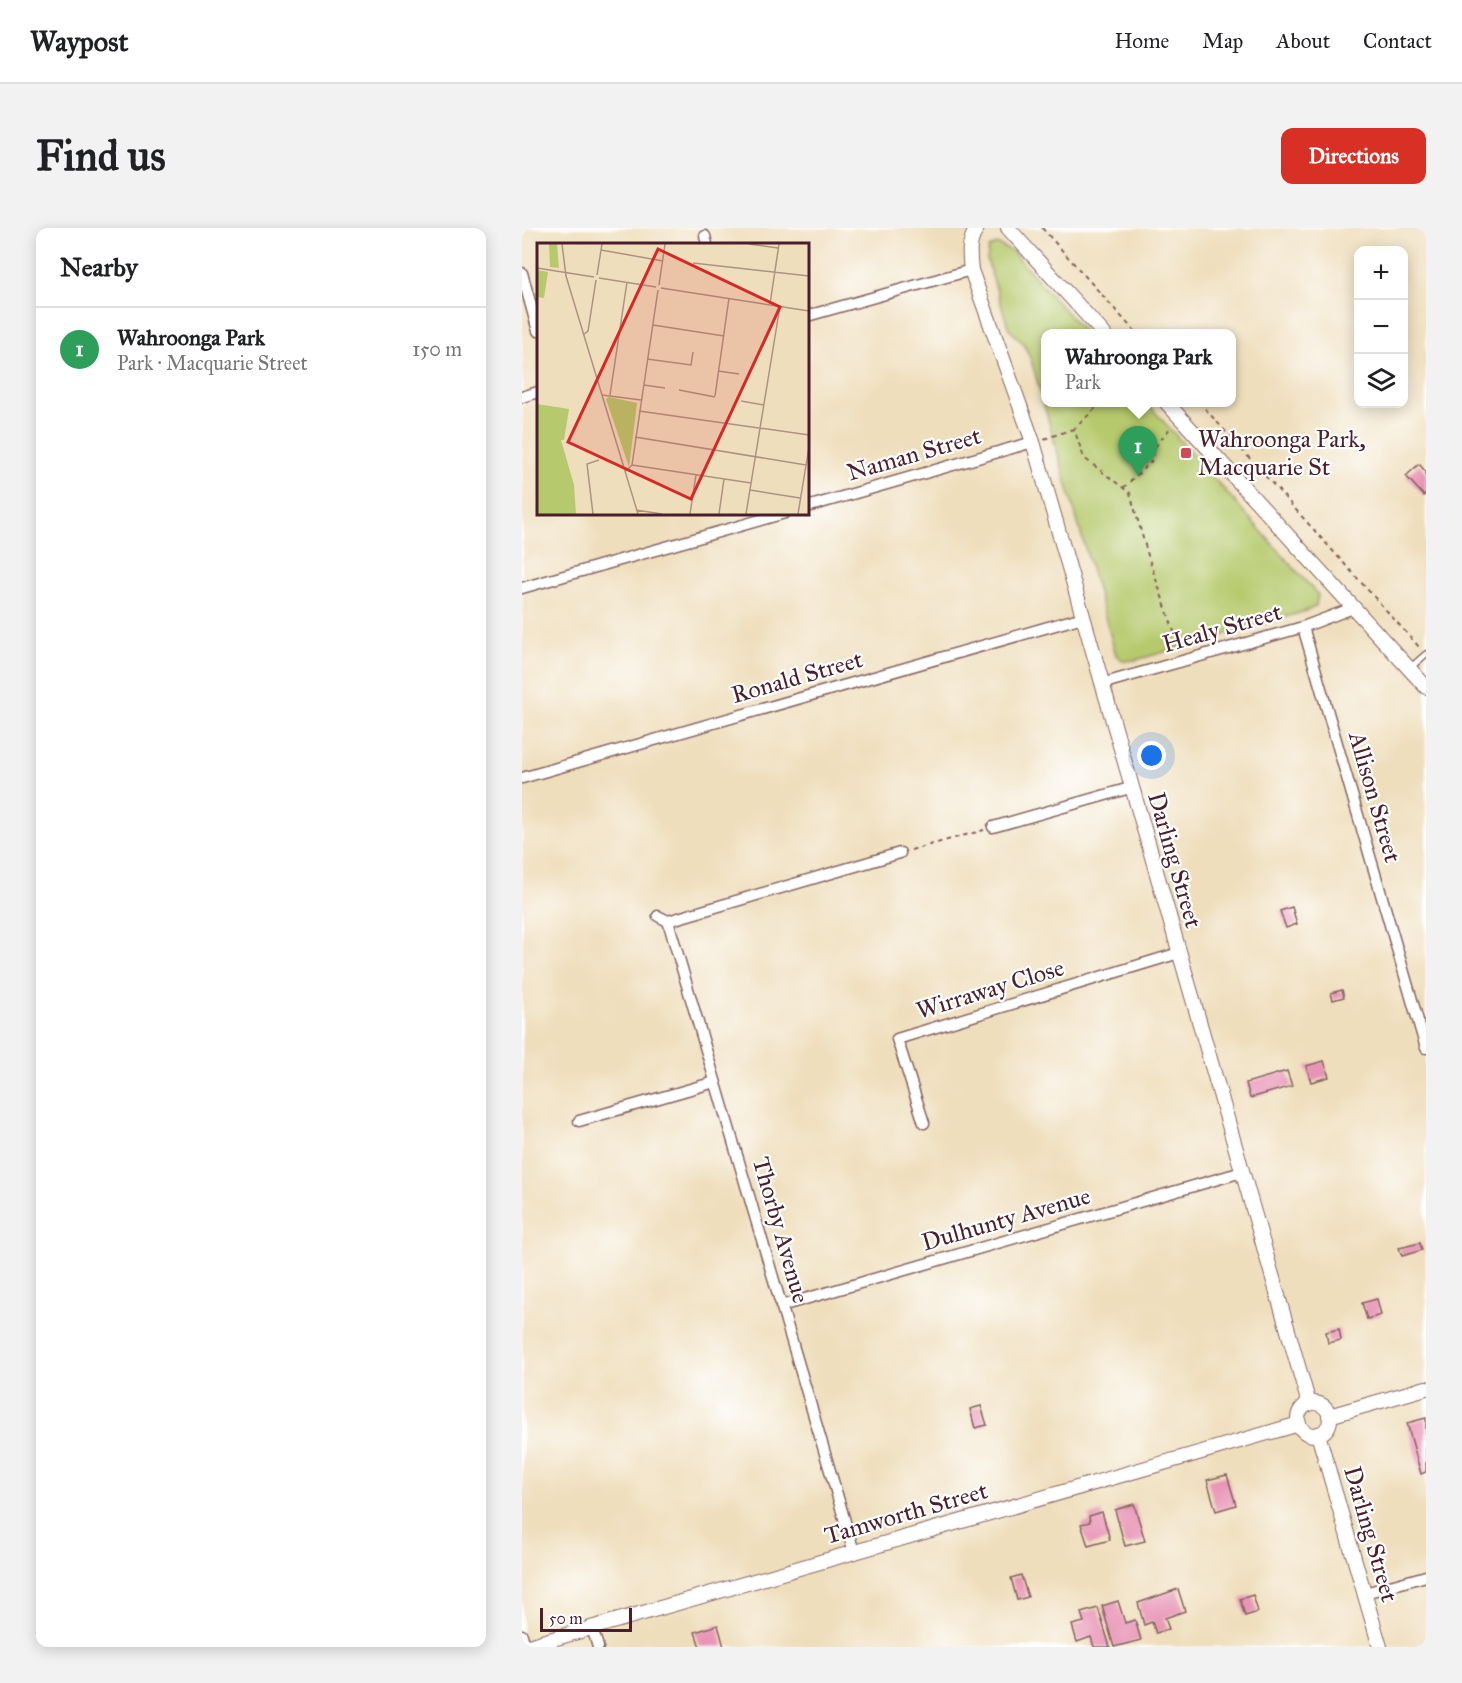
<!DOCTYPE html>
<html lang="en">
<head>
<meta charset="utf-8">
<style>
	body { margin:0; font-family:"IM FELL Great Primer",serif; background:#f2f2f2; color:#202124 }
	.controls { position:absolute; right:18px; top:18px; display:grid; overflow:hidden; border-radius:12px; box-shadow:0 3px 15px #0003 }
	.controls button { width:54px; height:54px; display:grid; place-items:center; padding:0; border:0; border-bottom:2px solid #e0e0e0; background:#fff; color:#202124; font:30px sans-serif }
	.scale { position:absolute; left:18px; bottom:15px; width:92px; box-sizing:border-box; padding-left:6px; border:3px solid #4a1f2b; border-top:0; font-size:16px; line-height:21px; white-space:nowrap; color:#4a1f2b; -webkit-text-stroke:4px #fff; paint-order:stroke }
	.you { position:absolute; left:630px; top:528px; width:21px; height:21px; margin:-15px; border:4px solid #fff; border-radius:50%; background:#1a73e8; box-shadow:0 0 0 9px #1a73e833 }
	.badge { display:grid; place-items:center; width:39px; height:39px; border-radius:50%; background:#d93025; color:#fff; font-size:20px; font-weight:700 }
	.pin { position:absolute; translate:-50% -50px; filter:drop-shadow(0 2px 3px #0008) }
	.pin::after { content:''; position:absolute; top:32px; width:21px; height:18px; background:inherit; clip-path:polygon(0 0,100% 0,50% 100%) }
	.popup { position:absolute; left:519px; top:101px; width:195px; height:78px; box-sizing:border-box; display:grid; place-content:center; border-radius:12px; background:#fff; filter:drop-shadow(0 2px 4px #0005); font-size:20px; white-space:nowrap; color:#757577 }
	.popup b { font-size:22px; color:#202124 }
	.popup::after { content:''; position:absolute; left:50%; top:100%; margin-left:-12px; border:12px solid transparent; border-top-color:#fff }
	.list { margin:0; padding:0; list-style:none }
	h2 { display:flex; justify-content:space-between; align-items:center; height:78px; margin:0; padding:0 24px; font-size:26px }
	h2 small { font-size:20px; font-weight:400; color:#757577 }
	.list li { display:grid; grid-template-columns:39px 1fr auto; gap:18px; align-items:center; box-sizing:border-box; height:84px; padding:0 24px; border-top:2px solid #e0e0e0 }
	.list b { display:block; font-size:22px; white-space:nowrap }
	.list p { margin:0; font-size:20px; white-space:nowrap; color:#757577 }
	.list em { font-size:20px; font-style:normal; color:#757577 }
	.icon { flex:none; width:33px; height:33px; fill:none; stroke:currentColor; stroke-width:2; stroke-linecap:round; stroke-linejoin:round }
	.map { position:relative; flex:none; width:904px; height:1419px; overflow:hidden; border-radius:12px }
	header { display:flex; align-items:center; gap:36px; box-sizing:border-box; height:84px; padding:0 30px; background:#fff; border-bottom:2px solid #e0e0e0 }
	header strong { font-size:28px }
	nav { display:flex; gap:33px; margin-inline-start:auto; font-size:21px }
	.intro { display:flex; align-items:center; justify-content:space-between; box-sizing:border-box; height:144px; padding:0 36px }
	h1 { margin:0; font-size:42px }
	.button { padding:15px 27px; border-radius:12px; background:#d93025; color:#fff; font-size:21px; font-weight:700 }
	main { display:flex; gap:36px; padding:0 36px }
	aside { flex:1; background:#fff; border-radius:12px; box-shadow:0 3px 15px #0003 }
	.map>svg:first-child { display:block }
</style>
</head>
<body>
<header>
<strong>Waypost</strong>
<nav><a>Home</a><a>Map</a><a>About</a><a>Contact</a></nav>
</header>
<div class="intro"><h1>Find us</h1><a class="button">Directions</a></div>
<main>
<aside>
<h2>Nearby<small></small></h2>
<ul class="list">
<li><span class="badge" style="background:#2e9e5b">1</span><div><b>Wahroonga Park</b><p>Park · Macquarie Street</p></div><em>150 m</em></li>
</ul>
</aside>
<div class="map">
<svg width="904" height="1419" viewBox="0 0 904 1419">
	<rect width="100%" height="100%" fill="#fff"/>
	<filter id="ink" filterUnits="userSpaceOnUse"><feTurbulence type="fractalNoise" baseFrequency=".0167" numOctaves="2"/><feDisplacementMap in="SourceGraphic" scale="12" xChannelSelector="R" yChannelSelector="G"/><feConvolveMatrix kernelMatrix="1 2 1 2 8 2 1 2 1" color-interpolation-filters="sRGB"/></filter>
	<filter id="wash" filterUnits="userSpaceOnUse"><feTurbulence type="fractalNoise" baseFrequency=".008" numOctaves="4" result="noise"/><feDisplacementMap in="SourceGraphic" scale="24" xChannelSelector="R" yChannelSelector="G"/><feGaussianBlur stdDeviation="1.35" result="paint"/><feColorMatrix in="noise" values="0 0 0 0 0 0 0 0 0 0 0 0 0 0 0 0 0 1.4 0 .05"/><feComposite in="paint" operator="in"/></filter>
	<g filter="url(#wash)">
		<rect width="100%" height="100%" fill="#efdebc"/>
		<path fill="#b6c96c" stroke="#80744c" stroke-width="1.5" d="M475,16L491,24L563,105L523,106V174L625,175L796,367L794,378L784,383L614,432L602,433L594,427L509,132L502,116L487,101L465,32L467,20Z"/>
		<g id="blocks">
			<g fill="#e894b5">
				<path d="M897,236L904,244V266L902,268L884,248Z"/>
				<path d="M770,679L775,696L764,700L758,683Z"/>
				<path d="M820,762L822,769L811,772L809,765Z"/>
				<path d="M802,833L807,849L789,854L784,838Z"/>
				<path d="M765,843L770,858L728,870L724,855Z"/>
				<path d="M898,1015L900,1022L880,1028L877,1020Z"/>
				<path d="M855,1071L859,1087L845,1091L840,1075Z"/>
				<path d="M817,1101L819,1112L806,1115L804,1104Z"/>
				<path d="M459,1178L465,1197L453,1200L448,1181Z"/>
				<path d="M904,1190V1244L899,1246L885,1195Z"/>
				<path d="M705,1247L714,1277L694,1283L685,1252Z"/>
				<path d="M612,1276L623,1313L603,1318L593,1282Z"/>
				<path d="M580,1284L588,1312L566,1318L559,1296L568,1294L567,1288Z"/>
				<path d="M499,1347L506,1369L495,1372L489,1350Z"/>
				<path d="M656,1361L663,1383L643,1390L647,1401L634,1405L630,1394L622,1397L616,1375Z"/>
				<path d="M731,1367L736,1384L723,1388L718,1371Z"/>
				<path d="M596,1373L603,1395L613,1392L619,1412L592,1419L580,1378Z"/>
				<path d="M576,1380L588,1419H572L569,1409L555,1414L550,1397L562,1394L559,1385Z"/>
				<path d="M196,1397L202,1419H178L173,1404Z"/>
			</g>
		</g>
	</g>
	<g filter="url(#ink)">
		<use href="#blocks" fill-opacity="0" stroke="#84625e" stroke-width="1.5"/>
		<g fill="none" stroke-linecap="round" stroke-linejoin="round">
			<g stroke="#84625e" stroke-width="8">
				<path id="service" d="M888,440L904,426"/>
			</g>
			<g stroke="#84625e" stroke-width="13">
				<g id="minor">
					<path d="M183,8L185,16"/>
					<path d="M0,45L16,103"/>
					<path d="M285,88L449,42"/>
					<path d="M0,169L16,164"/>
					<path d="M285,279L511,214"/>
					<path d="M0,360L263,285"/>
					<path d="M781,399L904,820"/>
					<path d="M579,456L781,399L831,380"/>
					<path d="M0,550L561,389"/>
					<path d="M471,599L608,560"/>
					<path d="M136,688L146,693L378,625"/>
					<path d="M146,693L332,1324"/>
					<path d="M57,893L193,854"/>
					<path d="M402,895L375,811L657,725"/>
					<path d="M259,1078L720,944"/>
					<path d="M843,1365L904,1348"/>
					<path d="M70,1400L76,1419"/>
					<path d="M0,1407L3,1419"/>
				</g>
			</g>
			<g stroke="#84625e" stroke-width="16">
				<g id="tertiary">
					<path d="M455,0C446,14 447,26 449,42L511,214L787,1176"/>
					<path d="M486,0L582,106"/>
					<path d="M644,174L904,459"/>
					<circle cx="792" cy="1191" r="16"/>
					<path d="M807,1188L904,1160"/>
					<path d="M796,1206L858,1419"/>
					<path d="M3,1419L777,1196"/>
				</g>
			</g>
			<g stroke="#84625e" stroke-width="2" stroke-dasharray="4.5 4.5" stroke-linecap="butt">
				<path d="M520,0L615,106"/>
				<path d="M580,174L552,201L562,230L608,265L627,331L658,421"/>
				<path d="M677,174L898,420"/>
				<path d="M522,211L551,201"/>
				<path d="M601,260L629,234L632,220L650,198"/>
				<path d="M389,622L462,602"/>
			</g>
			<use href="#service" stroke="#fff" stroke-width="5"/>
			<use href="#minor" stroke="#fff" stroke-width="10"/>
			<use href="#tertiary" stroke="#fff" stroke-width="14"/>
		</g>
	</g>
	<rect fill="#d1495b" stroke="#fff" stroke-width="2" x="658" y="219" width="12" height="12" rx="3"/>
	<g text-anchor="middle" dominant-baseline="central" stroke-width="4.5" stroke-linejoin="round" paint-order="stroke">
		<g font-size="24" fill="#4a1f2b" stroke="#fff" text-anchor="start">
			<text x="676" y="211">Wahroonga Park,<tspan x="676" dy="28">Macquarie St</tspan></text>
		</g>
		<g font-size="24" fill="#4a1f2b" stroke="#fff">
			<text transform="translate(392 226) rotate(-16)">Naman Street</text>
			<text transform="translate(700 400) rotate(-16)">Healy Street</text>
			<text transform="translate(275 449) rotate(-16)">Ronald Street</text>
			<text transform="translate(853 569) rotate(74)">Allison Street</text>
			<text transform="translate(653 632) rotate(74)">Darling Street</text>
			<text transform="translate(468 761) rotate(-17)">Wirraway Close</text>
			<text transform="translate(484 991) rotate(-16)">Dulhunty Avenue</text>
			<text transform="translate(259 1002) rotate(74)">Thorby Avenue</text>
			<text transform="translate(384 1285) rotate(-16)">Tamworth Street</text>
			<text transform="translate(849 1306) rotate(74)">Darling Street</text>
		</g>
	</g>
	<g transform="translate(15 15)">
		<rect width="272" height="272" fill="#efdebc"/>
		<path d="M12,1H20L22,25L13,24ZM0,27L11,29L7,55L0,54ZM72,154L100,160L92,224L69,156ZM0,161L32,166L27,197H24L37,242L39,271H0Z" fill="#b6c96c"/>
		<path fill="none" stroke="#ad9282" stroke-width="1.5" d="M25,1L29,33L101,271M212,1L241,5M64,7L126,18M156,20L272,33M0,25L57,34M60,32L65,1M62,35L119,44M122,42L128,1M124,45L272,68M233,61L242,1M116,82L187,93M46,92L51,88L59,37M110,116L154,122L156,109M181,128L202,131M107,142L128,145M142,147L178,154M65,152L104,157M73,152L90,39M178,153L192,55M204,158L227,162M102,168L272,192M98,194L269,222M95,222L214,240M89,228L95,222L121,47M213,247L263,255M99,267L125,271M56,271L50,221L62,217M153,271L159,232M182,271L187,236M209,271L243,63M261,271L272,204"/>
		<path fill="#d62828" fill-opacity="0.15" stroke="#d62828" stroke-width="3" d="M121,6L243,64L154,256L31,199Z"/>
		<rect width="272" height="272" fill="none" stroke="#4a1f2b" stroke-width="3"/>
	</g>
</svg>
<div class="controls">
<button>+</button>
<button>−</button>
<button><svg class="icon" aria-label="layers" viewBox="0 0 24 24"><path d="M12 4l9 5-9 5-9-5zM3 14l9 5 9-5"/></svg></button>
</div>
<div class="scale">50 m</div>
<div class="you"></div>
<div class="pin badge" style="left:616px;top:248px;background:#2e9e5b">1</div>
<div class="popup"><b>Wahroonga Park</b>Park</div>
</div>
</main>
</body>
</html>
